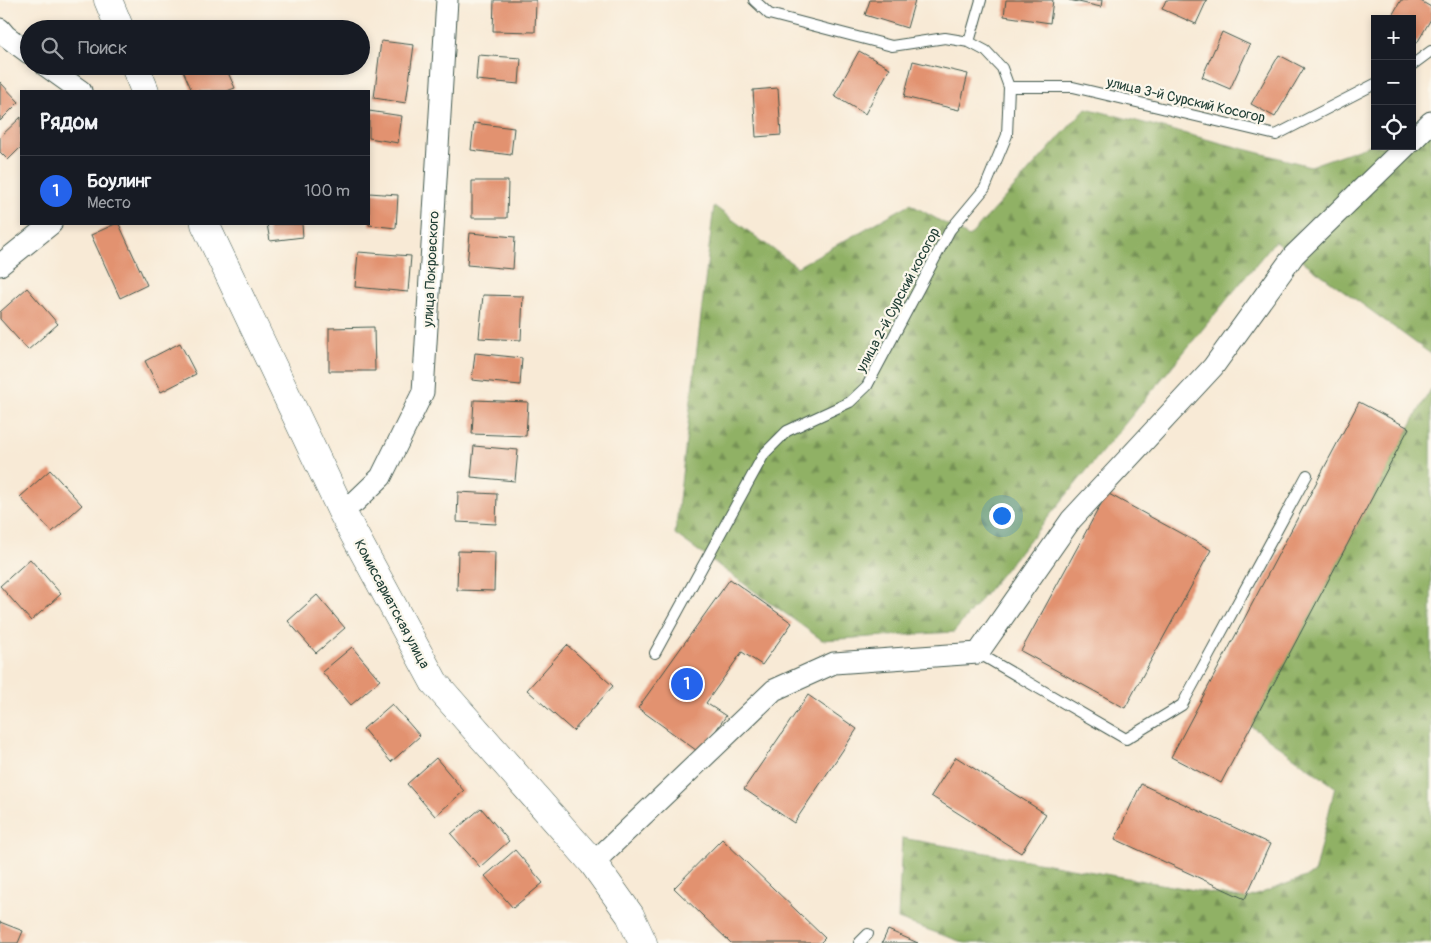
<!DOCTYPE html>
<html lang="ru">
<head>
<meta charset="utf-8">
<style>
	body { margin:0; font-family:Pangolin,sans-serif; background:#20242c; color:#f1f3f6 }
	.controls { position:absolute; right:15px; top:15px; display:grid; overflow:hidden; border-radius:0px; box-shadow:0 2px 8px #0003 }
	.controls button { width:45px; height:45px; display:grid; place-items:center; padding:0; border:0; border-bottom:1px solid #363941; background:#171b24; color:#f1f3f6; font:25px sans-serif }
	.you { position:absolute; left:1001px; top:515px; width:18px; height:18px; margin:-12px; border:4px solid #fff; border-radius:50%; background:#1a73e8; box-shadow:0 0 0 8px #1a73e833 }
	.badge { display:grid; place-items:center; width:32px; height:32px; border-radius:50%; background:#2563eb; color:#fff; font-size:16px; font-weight:700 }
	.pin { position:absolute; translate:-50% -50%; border:2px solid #fff; box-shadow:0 1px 5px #0006 }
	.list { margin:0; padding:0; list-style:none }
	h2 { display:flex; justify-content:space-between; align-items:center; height:65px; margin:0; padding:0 20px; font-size:21px }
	h2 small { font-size:16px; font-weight:400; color:#9ea1a6 }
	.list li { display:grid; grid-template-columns:32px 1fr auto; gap:15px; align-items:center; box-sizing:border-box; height:70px; padding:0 20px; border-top:1px solid #363941 }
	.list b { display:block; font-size:19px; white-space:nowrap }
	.list p { margin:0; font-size:16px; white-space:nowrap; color:#9ea1a6 }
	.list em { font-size:16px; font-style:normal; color:#9ea1a6 }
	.icon { flex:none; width:28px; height:28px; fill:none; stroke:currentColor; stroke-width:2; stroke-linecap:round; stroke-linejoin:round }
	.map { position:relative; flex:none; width:1431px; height:943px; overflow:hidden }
	.search { position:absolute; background:#171b24; box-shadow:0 2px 8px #0003; left:20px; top:20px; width:350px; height:55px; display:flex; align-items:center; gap:12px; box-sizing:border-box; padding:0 18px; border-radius:28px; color:#9ea1a6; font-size:19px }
	.panel { position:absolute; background:#171b24; box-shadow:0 2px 8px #0003; left:20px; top:90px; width:350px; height:135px; border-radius:0px }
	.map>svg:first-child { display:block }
</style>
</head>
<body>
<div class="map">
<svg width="1431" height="943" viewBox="0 0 1431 943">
	<defs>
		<pattern id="forest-firs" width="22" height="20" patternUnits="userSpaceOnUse" patternTransform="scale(1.25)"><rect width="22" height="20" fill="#90b165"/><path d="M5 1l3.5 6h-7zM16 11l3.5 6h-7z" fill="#759154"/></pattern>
	</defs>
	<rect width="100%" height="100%" fill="#fbf7ec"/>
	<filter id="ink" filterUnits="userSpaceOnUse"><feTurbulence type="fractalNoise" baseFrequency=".02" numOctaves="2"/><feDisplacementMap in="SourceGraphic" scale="10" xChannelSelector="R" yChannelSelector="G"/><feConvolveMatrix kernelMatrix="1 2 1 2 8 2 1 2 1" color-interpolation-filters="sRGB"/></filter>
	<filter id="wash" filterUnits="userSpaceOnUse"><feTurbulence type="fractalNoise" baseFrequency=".0096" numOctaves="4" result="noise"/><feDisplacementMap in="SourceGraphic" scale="20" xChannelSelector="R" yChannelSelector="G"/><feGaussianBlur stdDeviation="1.12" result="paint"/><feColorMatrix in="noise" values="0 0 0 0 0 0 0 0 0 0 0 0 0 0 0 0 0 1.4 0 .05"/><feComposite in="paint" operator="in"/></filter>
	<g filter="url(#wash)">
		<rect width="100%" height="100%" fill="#f8ead6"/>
		<g fill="url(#forest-firs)" stroke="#58774c">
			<path d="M1086,108L1310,166L1375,143V146H1412L1431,123V354L1275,241L954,632L822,640L675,534L714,206L797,267L910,204L969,237Z"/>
			<path d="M1431,389V943H965L898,919L902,838L1245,899L1314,874L1335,787L1251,726L1409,428Z"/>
		</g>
		<g id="blocks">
			<g fill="#e29270">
				<path d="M494,0H536L535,32L493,31Z"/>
				<path d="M870,0H915L907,28L865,15Z"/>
				<path d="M1006,0H1053L1050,23L1004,16Z"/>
				<path d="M1069,0H1102L1101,7Z"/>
				<path d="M1166,0H1207L1196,24L1162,9Z"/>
				<path d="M1401,0H1419L1431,7V19L1417,43L1412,40V19H1390Z"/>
				<path d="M1222,32L1250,45L1230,89L1202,77Z"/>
				<path d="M381,41L414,45L406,103L374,98Z"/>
				<path d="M859,51L890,68L865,114L834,96Z"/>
				<path d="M478,55L521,58L519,84L476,80Z"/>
				<path d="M1279,55L1304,68L1275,117L1251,104Z"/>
				<path d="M913,61L968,74L959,110L904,97Z"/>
				<path d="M181,66H225L235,88L227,91H192Z"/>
				<path d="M0,82L19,102L0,121Z"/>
				<path d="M778,88L781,135L756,137L753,90Z"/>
				<path d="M369,111L402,116L398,143L369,138Z"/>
				<path d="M21,117V147L8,160L0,152V137Z"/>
				<path d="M474,123L514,128L511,155L471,150Z"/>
				<path d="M472,181H508L507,218H472Z"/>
				<path d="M369,193L398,195L396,228L369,225Z"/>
				<path d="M115,224H119L147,285L120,298L91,235Z"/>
				<path d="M267,224H302L303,237L270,241Z"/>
				<path d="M470,233L515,237L513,269L467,265Z"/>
				<path d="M358,252L411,256L408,292L355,287Z"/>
				<path d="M27,288L58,324L28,350L0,319V312Z"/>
				<path d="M483,295L523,296L521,340L479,338Z"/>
				<path d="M374,327L375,371H329V328Z"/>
				<path d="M180,343L196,374L161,392L145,361Z"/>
				<path d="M475,353L522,358L520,385L472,380Z"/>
				<path d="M474,400L528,402L526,436L472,434Z"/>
				<path d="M1359,402L1409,428L1221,783L1171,757Z"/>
				<path d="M474,446L518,450L515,481L471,477Z"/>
				<path d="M50,470L82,505L52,532L20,497Z"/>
				<path d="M458,492L497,494L496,524L457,522Z"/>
				<path d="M1107,493L1211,550L1125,708L1021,651Z"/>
				<path d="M458,551L495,552L494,591L457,590Z"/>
				<path d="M30,559L61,594L31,621L0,586Z"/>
				<path d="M730,579L792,623L762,665L742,652L706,703L726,716L700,753L638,708Z"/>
				<path d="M317,595L345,628L316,653L288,621Z"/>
				<path d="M567,645L613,686L573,731L527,690Z"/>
				<path d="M352,647L380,680L351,705L322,672Z"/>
				<path d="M808,695L857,729L794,823L744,789Z"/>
				<path d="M392,704L420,736L391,762L363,729Z"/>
				<path d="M956,757L1046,814L1021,853L931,796Z"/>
				<path d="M436,758L464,791L435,816L407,784Z"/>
				<path d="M1141,784L1270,844L1245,899L1115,839Z"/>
				<path d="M481,808L509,841L480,867L451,834Z"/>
				<path d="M722,839L825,938L820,943H731L674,888Z"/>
				<path d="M515,850L543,883L513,908L485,876Z"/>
				<path d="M0,922L23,931L18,943H0Z"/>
				<path d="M888,930L918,943H882Z"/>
			</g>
		</g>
	</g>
	<g filter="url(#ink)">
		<use href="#blocks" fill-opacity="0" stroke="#40574c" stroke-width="1"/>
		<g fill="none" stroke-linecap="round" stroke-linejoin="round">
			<g stroke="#40574c" stroke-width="12">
				<g id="lane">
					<path d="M754,0L769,14L892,46L945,38L969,42"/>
					<path d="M1412,65L1431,51"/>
					<path d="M1009,87H1073L1276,135L1375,84"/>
					<path d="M655,653L764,454L787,431L850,402L867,386L950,230L985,188L1007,135L1009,87L1002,68L986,51L969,42L981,0"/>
					<path d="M978,653L1126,739L1182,705L1307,475"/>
					<path d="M859,943L868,934"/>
				</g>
			</g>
			<g stroke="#40574c" stroke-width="23">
				<g id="street">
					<path d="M0,29L6,36L29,53"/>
					<path d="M46,66L81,91"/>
					<path d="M1412,141L1431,122"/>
					<path d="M0,265L51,224"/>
					<path d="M341,510L355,502L381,477L423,392L447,0"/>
					<path d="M593,863L774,690L834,663L978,653L1071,520L1213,367L1294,255L1406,146"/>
				</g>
			</g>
			<g stroke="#40574c" stroke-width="29">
				<g id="secondary">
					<path d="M108,0L120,29"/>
					<path d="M135,66L145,91"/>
					<path d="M205,224L341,510L434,682L593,863L630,915L643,943"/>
				</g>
			</g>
			<use href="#lane" stroke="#fff" stroke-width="10"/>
			<use href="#street" stroke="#fff" stroke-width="21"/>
			<use href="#secondary" stroke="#fff" stroke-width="28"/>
		</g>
	</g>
	<g text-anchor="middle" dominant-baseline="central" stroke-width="4.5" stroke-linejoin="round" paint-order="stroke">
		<g font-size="14" fill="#1f3d34" stroke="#fbf7ec">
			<text transform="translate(1186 100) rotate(13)">улица 3-й Сурский Косогор</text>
			<text transform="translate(431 269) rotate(-87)">улица Покровского</text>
			<text transform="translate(898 300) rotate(-62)">улица 2-й Сурский косогор</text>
			<text transform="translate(392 604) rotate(62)">Комиссариатская улица</text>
		</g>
	</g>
</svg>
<div class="controls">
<button>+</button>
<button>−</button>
<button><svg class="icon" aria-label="locate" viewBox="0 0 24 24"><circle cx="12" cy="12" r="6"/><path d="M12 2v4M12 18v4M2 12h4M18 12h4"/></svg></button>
</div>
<div class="you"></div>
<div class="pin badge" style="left:687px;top:684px">1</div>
<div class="search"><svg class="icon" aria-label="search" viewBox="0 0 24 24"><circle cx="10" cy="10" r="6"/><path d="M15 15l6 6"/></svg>Поиск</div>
<section class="panel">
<h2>Рядом<small></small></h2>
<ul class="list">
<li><span class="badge">1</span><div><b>Боулинг</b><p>Место</p></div><em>100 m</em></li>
</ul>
</section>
</div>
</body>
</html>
